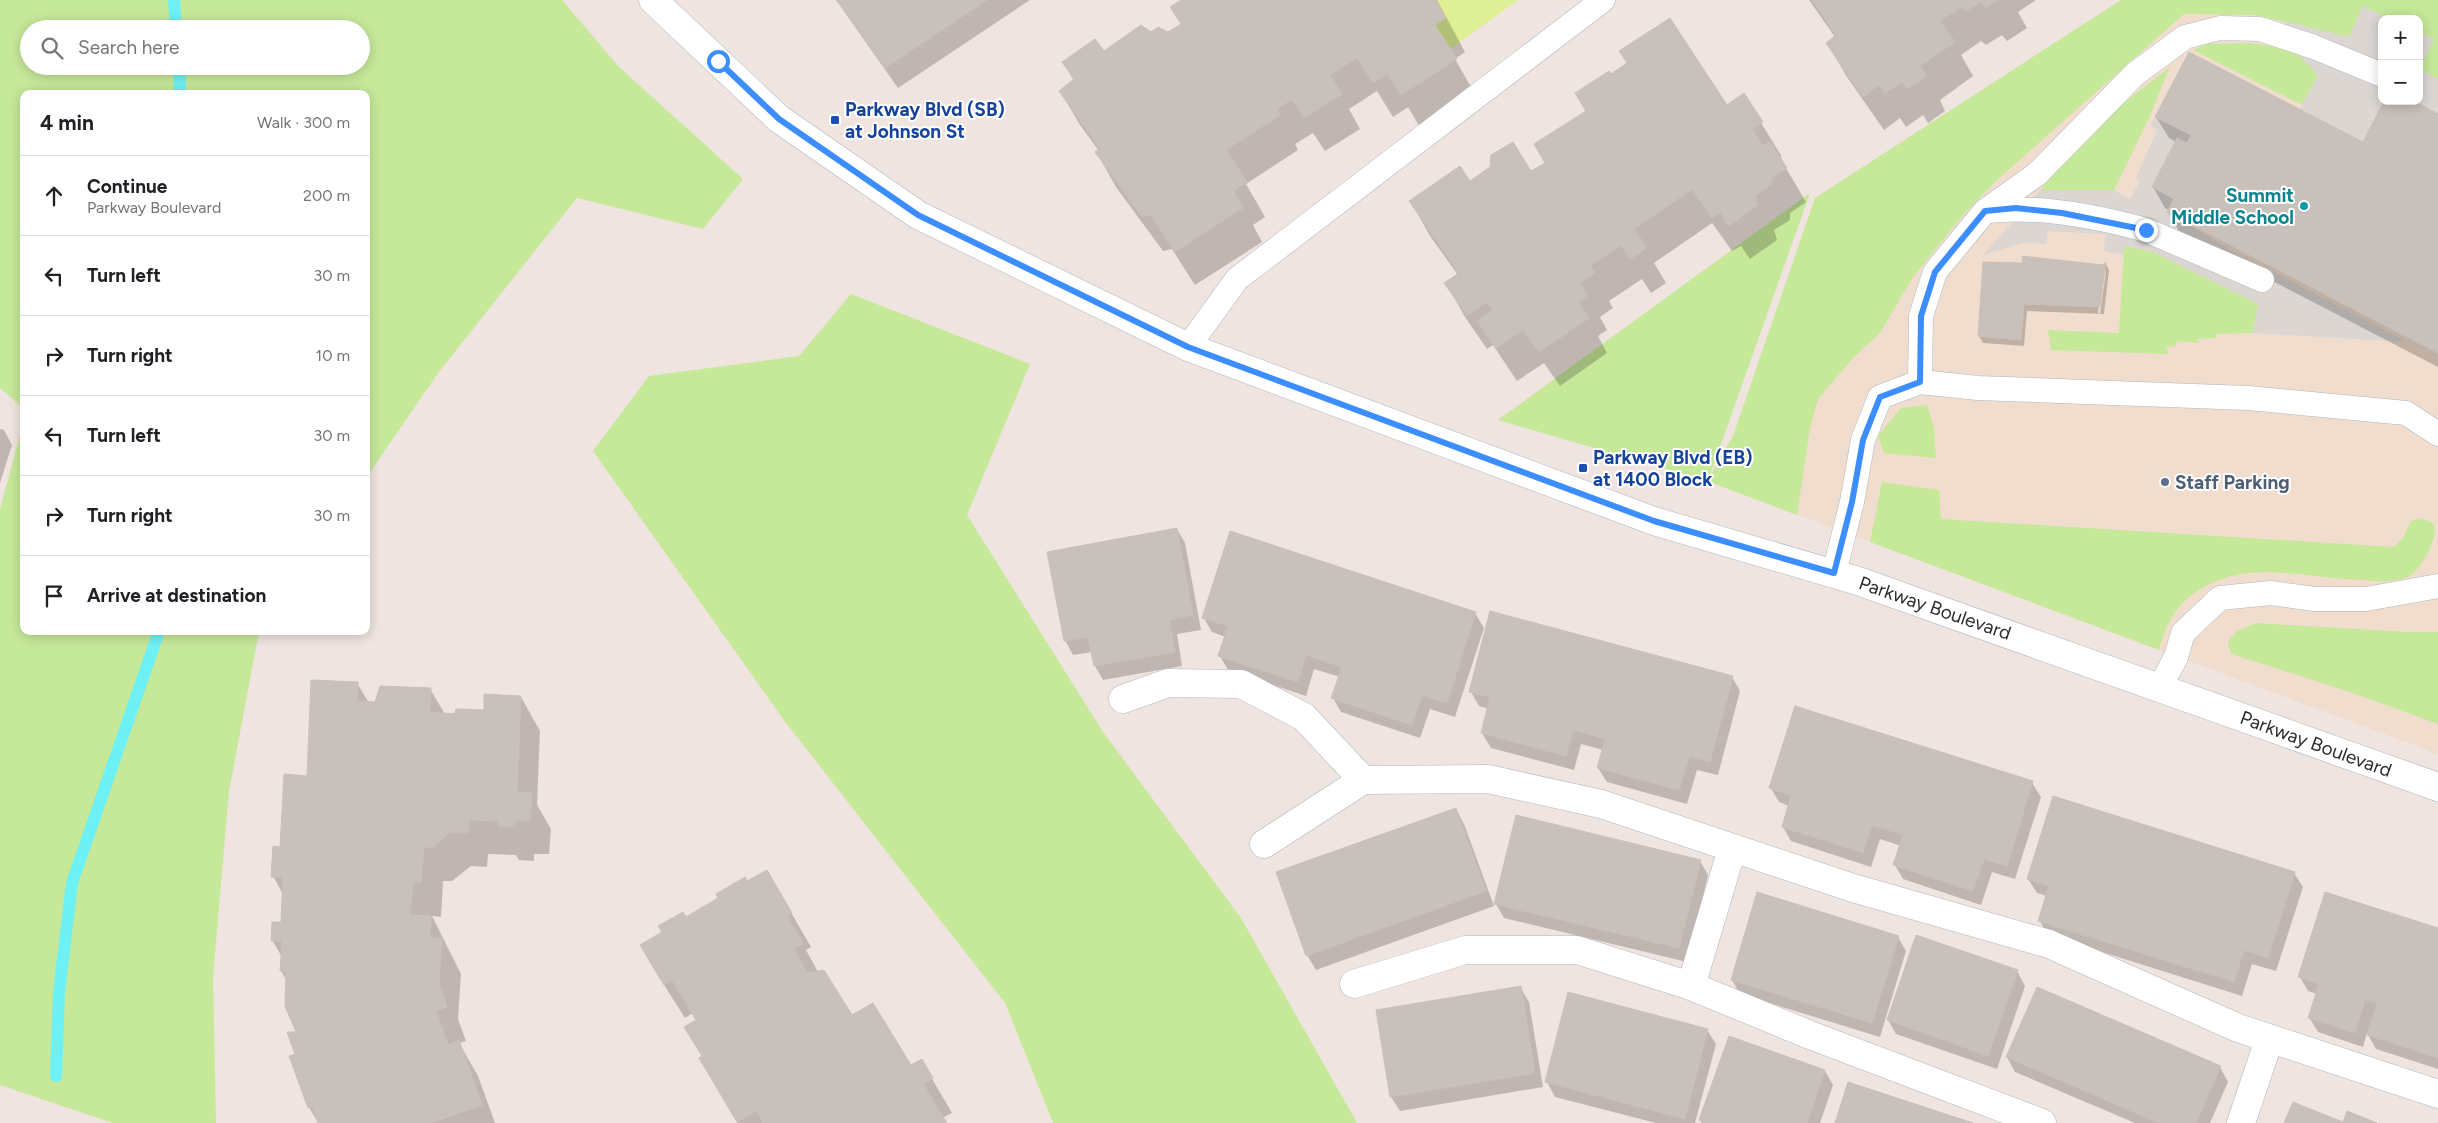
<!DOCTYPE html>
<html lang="en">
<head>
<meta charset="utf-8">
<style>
	body { margin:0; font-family:Figtree,sans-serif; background:#f6f6f6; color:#202124 }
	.controls { position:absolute; right:15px; top:15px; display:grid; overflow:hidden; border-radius:10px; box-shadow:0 2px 12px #0003 }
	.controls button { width:45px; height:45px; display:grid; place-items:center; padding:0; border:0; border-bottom:1px solid #e0e0e0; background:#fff; color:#202124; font:25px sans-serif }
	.stop { position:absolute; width:15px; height:15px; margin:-11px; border:4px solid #3c8eff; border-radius:50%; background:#fff }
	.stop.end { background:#3c8eff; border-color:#fff; box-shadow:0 1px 5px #0008 }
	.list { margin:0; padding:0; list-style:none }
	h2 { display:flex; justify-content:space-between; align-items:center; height:65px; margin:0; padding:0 20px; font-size:21px }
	h2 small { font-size:16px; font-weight:400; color:#757577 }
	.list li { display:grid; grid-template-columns:32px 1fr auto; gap:15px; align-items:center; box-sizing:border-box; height:80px; padding:0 20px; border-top:1px solid #e0e0e0 }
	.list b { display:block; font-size:19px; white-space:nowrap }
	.list p { margin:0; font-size:16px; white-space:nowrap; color:#757577 }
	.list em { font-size:16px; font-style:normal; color:#757577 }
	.icon { flex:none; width:28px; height:28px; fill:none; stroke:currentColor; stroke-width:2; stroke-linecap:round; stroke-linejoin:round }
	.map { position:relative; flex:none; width:2438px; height:1123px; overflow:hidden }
	.search { position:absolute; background:#fff; box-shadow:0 2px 12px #0003; left:20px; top:20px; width:350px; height:55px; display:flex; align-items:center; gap:12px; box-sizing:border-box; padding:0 18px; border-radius:28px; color:#757577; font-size:19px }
	.panel { position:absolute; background:#fff; box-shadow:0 2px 12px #0003; left:20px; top:90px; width:350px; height:545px; border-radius:10px }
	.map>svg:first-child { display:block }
</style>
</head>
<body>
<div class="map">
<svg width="2438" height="1123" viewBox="0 0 2438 1123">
	<rect width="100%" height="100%" fill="#efe4df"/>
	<path fill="#f1ddce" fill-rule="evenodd" d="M2121,0H2438V754L1707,481L1733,436L1815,198ZM2382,19H2419V101H2382Z"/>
	<g fill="#c6e899" fill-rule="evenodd">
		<path d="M0,0H562L619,67L743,179L703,229L577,198L438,373L366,478V94H24V409L0,388ZM29,29H361V66H29Z"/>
		<path d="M2121,0H2438V80L2419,71V19H2382L2349,37L2255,15L2184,14L1995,182L1964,214L1913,277L1880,333L1854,357L1818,399L1810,428L1797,515L1707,481L1498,420L1810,193L1709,478L1733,436L1815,198Z"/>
		<path d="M2248,43C2278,47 2301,46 2318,77L2302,105L2193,50L2207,44Z"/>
		<path d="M2169,68L2151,114L2114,190H2041C2073,141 2123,103 2169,68Z"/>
		<path d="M2124,246L2151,251L2258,304L2253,333L2216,334V338L2198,339V343L2177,341L2175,347L2166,345L2169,354L2051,350L2048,330L2119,333Z"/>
		<path d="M851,294L1030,364L967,515L1103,732L1241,918L1357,1123H1053L1005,1003L786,723L593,451L649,376L799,356Z"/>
		<path d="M1927,405L1934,428L1936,458L1884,453L1878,436L1901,408Z"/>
		<path d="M24,420V631H262L258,637L229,791L213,977L216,1123H113L0,1085V509Z"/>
		<path d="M1882,482L1939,490L1941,519L2394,547L2403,538L2411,521L2421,518C2425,520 2431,522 2434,525C2438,539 2421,570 2408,577C2403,579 2395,580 2389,581C2381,582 2371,581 2363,580C2312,579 2258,561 2210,584C2179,599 2168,618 2159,650L1870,542Z"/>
		<path d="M2256,623L2408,632H2438V724L2350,692L2231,654L2228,642L2237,631Z"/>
	</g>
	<path fill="#deef95" d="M1437,0H1518L1450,49L1435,25L1446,18Z"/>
	<g fill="#dbd6d2">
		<path d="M2363,6L2390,19H2382V101H2384L2363,142L2299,109L2318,76L2313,69L2301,58L2288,48L2281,47L2285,21L2349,37Z"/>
		<path d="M2419,32L2434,39L2420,69L2438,79V114L2414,101H2419Z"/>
		<path d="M2155,117L2191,135L2187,143L2177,138L2152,187L2174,199L2167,212L2227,248L2407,342L2253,333L2258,304L2151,251L2124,246L2123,255L2104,251L2105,234L2047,231V244L2025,242L1983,255L2041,190H2114L2130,199L2140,181L2136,178L2157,130L2150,125Z"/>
	</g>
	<g fill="#0003" fill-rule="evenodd">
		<path d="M836,0H1030L898,88Z"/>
		<path d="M1183,0H1437L1465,52L1455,59L1475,94L1421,129L1408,107L1393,117L1377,91L1349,109L1360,129L1325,151L1313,133L1295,144L1298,150L1246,184L1265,217L1253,225L1262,242L1195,285L1172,249L1163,251L1116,187L1097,153L1099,151L1080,125L1060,91L1074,81L1064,63L1104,53L1151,34H1168L1182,25Z"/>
		<path d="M1809,0H2036L2018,12L2027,28L2007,41L2002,35L1986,45L1981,41L1961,55L1973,76L1940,100L1945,111L1928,123L1923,115L1906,127L1900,118L1884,130L1847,77L1827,43L1835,37Z"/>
		<path d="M1628,64L1727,106L1744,95L1782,157L1780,158L1806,202L1790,213V220L1774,230L1777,240L1750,259L1741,246L1732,251L1712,223L1654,263L1666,283L1651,293L1642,279L1609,301L1613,308L1600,317L1607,330L1598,336L1607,353L1560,386L1544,363L1517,381L1493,345L1487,349L1465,317L1446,283L1458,275L1430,236L1411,202L1470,183L1531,173L1546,163L1587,112L1576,93Z"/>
		<path d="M2438,115V367L2180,233L2168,212L2169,210L2165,208L2153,187L2176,142L2169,138L2156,117L2364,144Z"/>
		<path d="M1984,263L2103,266L2106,264L2109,270L2104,314L2027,311L2024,346L1983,343L1979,336ZM2104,271H2106L2100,314L2098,313Z"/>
		<path d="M0,429L4,430L12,445L0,483Z"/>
		<path d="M1177,529L1185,543L1201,630L1177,634L1182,666L1103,680L1095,666L1092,652L1073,655L1065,640Z"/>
		<path d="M1475,613L1484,628L1455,717L1430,709L1420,738L1341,712L1333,698L1340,677L1314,669L1306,696L1228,670L1220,656L1226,637L1212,632L1204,618Z"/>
		<path d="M1732,677L1740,691L1718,775L1697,770L1687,804L1607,782L1598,768L1603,750L1581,744L1574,770L1491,748L1482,733L1489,709L1479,706L1471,692Z"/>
		<path d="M357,683L369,703H376L430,689L445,714L485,712L521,697L540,731L537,805L551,829L549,854H534V861L519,860L516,855L488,854L487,867L471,866L452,881H443L441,917L432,916L461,974L458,1019L466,1041L459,1043L478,1076L495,1123H318L309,1107L297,1055L298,1033L287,981L281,971L282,957L272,940L283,923L284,896L273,876L308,777Z"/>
		<path d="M2032,783L2041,797L2015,879L1992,872L1981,905L1903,879L1895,865L1901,846L1880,839L1871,867L1791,841L1783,827L1789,806L1779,802L1771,788Z"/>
		<path d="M1456,809L1464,824L1494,906L1316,970L1307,955Z"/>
		<path d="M1700,861L1708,875L1687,962L1504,918L1496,904Z"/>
		<path d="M767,871L811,947L806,950L818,972L851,1017L910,1067L921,1060L952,1113L942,1118L945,1123H738L720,1093L703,1057L697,1021L693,1013L685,1018L661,980L685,919Z"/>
		<path d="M2294,873L2303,887L2276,971L2252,964L2242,996L2048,935L2040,921L2047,896L2037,893L2028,879Z"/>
		<path d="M2438,930V1069L2376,1049L2367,1033L2363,1047L2318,1032L2309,1017L2317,994L2308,991L2300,977Z"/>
		<path d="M1898,937L1906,951L1880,1037L1740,994L1732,980Z"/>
		<path d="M2017,971L2025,986L1997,1069L1896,1034L1888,1020Z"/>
		<path d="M1520,987L1529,1002L1543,1087L1400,1111L1391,1097L1377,1011Z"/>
		<path d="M1707,1030L1716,1044L1695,1123H1656L1555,1097L1547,1082Z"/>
		<path d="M2007,1057L2220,1067L2228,1082L2210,1123H2135L2015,1072Z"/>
		<path d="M1825,1071L1833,1085L1820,1123H1702L1700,1120Z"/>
	</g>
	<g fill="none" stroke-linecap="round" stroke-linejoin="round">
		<g stroke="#6ef1f5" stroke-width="12">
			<path d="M174,0L176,29"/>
			<path d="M179,66L180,94"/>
			<path d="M56,1076L59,992L72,883L159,631"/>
		</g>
	</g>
	<g fill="#c8c0ba" stroke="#cbc0b8">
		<path d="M837,0H987L885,68Z"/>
		<path d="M1181,0H1435L1446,18L1435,25L1457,59L1401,95L1387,74L1373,83L1357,58L1330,75L1342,94L1304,118L1292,99L1277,109L1280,115L1226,150L1247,182L1233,191L1244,207L1175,252L1151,215L1142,217L1095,152L1100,149L1059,91L1074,79L1062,62L1095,39L1104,51L1141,25L1151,32L1158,27L1168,32L1181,24L1170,7Z"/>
		<path d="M1812,0H1998L1986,8L1981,1L1966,11L1961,7L1940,21L1955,42L1920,66L1927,76L1907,89L1902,82L1885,93L1879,85L1863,97L1826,43L1836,35Z"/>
		<path d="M1670,18L1727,105L1744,93L1763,122L1752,129L1763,146L1770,142L1787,168L1771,178V185L1755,195L1758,205L1729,226L1720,212L1712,218L1692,189L1634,229L1647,248L1630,259L1621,245L1590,266L1595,273L1580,283L1588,295L1578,302L1589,318L1539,352L1523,330L1496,348L1477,321L1493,310L1487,302L1467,315L1444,283L1459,273L1409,201L1460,166L1470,181L1490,167L1491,155L1513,142L1531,171L1545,163L1534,144L1586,111L1575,93L1609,71L1622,92L1611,74L1627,63L1619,51Z"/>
		<path d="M2189,52L2363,142L2384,101H2414L2438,114V353L2167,212L2174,199L2152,187L2177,138L2187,143L2191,135L2155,117Z"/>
		<path d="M2022,256L2103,265L2106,262L2100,307L2024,304L2021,340L1978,336L1983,262L2023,263Z"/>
		<path d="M1177,528L1193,615L1169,620L1175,652L1094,666L1088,637L1064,641L1047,552Z"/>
		<path d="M1230,531L1476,612L1447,703L1422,696L1412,725L1331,698L1342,667L1306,655L1298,682L1218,656L1228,626L1202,618Z"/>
		<path d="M1490,611L1733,676L1710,762L1689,756L1679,790L1597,768L1605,739L1573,730L1566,756L1481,733L1490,697L1469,692Z"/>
		<path d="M311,680L358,682L357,701L375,702L380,686L431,688L430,712L455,714L456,709L484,710V694L521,696L517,792L532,793L530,821L515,820V827L498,826V821L469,820L468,833L451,832L433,847H424L421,883L413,882L410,915L431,916L430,938H442L439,983L447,1007L436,1011L448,1045L459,1040L482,1105L431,1123H318L312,1106L308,1108L289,1056L295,1054L287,1032H296L285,1006L286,971H280L282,941H271L272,922H281L283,877H271L273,846L280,847L284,774L307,776Z"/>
		<path d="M1795,706L2033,781L2007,866L1984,859L1973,891L1893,865L1903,835L1872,825L1863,853L1782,827L1791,795L1769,788Z"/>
		<path d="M2053,796L2295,872L2268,958L2244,950L2234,982L2038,921L2049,886L2027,879Z"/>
		<path d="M1456,808L1486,891L1306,956L1276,872Z"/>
		<path d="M1516,815L1701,860L1679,948L1494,904Z"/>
		<path d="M767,870L792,913L787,916L803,943L794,949L807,973L824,970L852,1015L873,1003L911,1065L922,1059L933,1078L923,1084L947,1123H763L756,1111L737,1122L699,1058L702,1056L684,1027L696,1020L672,980L664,985L640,945L662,932L658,926L683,912L686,917L718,898L716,894L745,877L747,881Z"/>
		<path d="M1757,892L1899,936L1872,1023L1731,980Z"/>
		<path d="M2325,892L2438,928V1058L2367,1035L2377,1003L2365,1000L2355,1033L2308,1018L2319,984L2298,977Z"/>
		<path d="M1916,935L2018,970L1988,1056L1887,1020Z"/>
		<path d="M1521,986L1535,1073L1390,1097L1376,1010Z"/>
		<path d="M2037,987L2221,1066L2196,1123H2159L2006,1057Z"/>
		<path d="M1568,992L1708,1029L1685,1119L1545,1082Z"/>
		<path d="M1729,1036L1825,1070L1807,1123H1706L1699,1120Z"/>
		<path d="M1848,1082L1973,1123H1835Z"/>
		<path d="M2293,1102L2343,1122L2347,1111L2377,1123H2284Z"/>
	</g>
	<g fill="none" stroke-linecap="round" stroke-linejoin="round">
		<g stroke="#afb6bd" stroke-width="25">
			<g id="service">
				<path d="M1987,211C2039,205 2095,216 2146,230L2262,280"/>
				<path d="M1188,347L1237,279L1603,0"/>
				<path d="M1920,382L1921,316L1935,272L1985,211L2037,174L2135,74L2185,37L2220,28L2260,29L2314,47L2382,75"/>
				<path d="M1834,573L1852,502L1863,440L1880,397L1920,382L1978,388L2248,398L2406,413L2438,434"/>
				<path d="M2160,687L2176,657L2183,633L2220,598L2271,593L2315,599H2366L2438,586"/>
			</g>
		</g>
		<g stroke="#afb6bd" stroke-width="29">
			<g id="minor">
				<path d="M1123,699L1168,683L1241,684L1304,717L1363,780"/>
				<path d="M1264,844L1363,780L1488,779L1601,804L1853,888L2049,944L2238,1028L2438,1094"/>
				<path d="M1354,984L1465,950H1577L1691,986L1810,1035L2042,1123"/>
				<path d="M1691,986L1732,849"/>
				<path d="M2241,1123L2269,1040"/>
			</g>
		</g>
		<g stroke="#afb6bd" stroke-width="29">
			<path id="tertiary" d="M653,0L779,119L918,215L1188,347L1654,521L1858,581L2438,787"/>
		</g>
		<use href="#service" stroke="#fff" stroke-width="24"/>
		<use href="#minor" stroke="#fff" stroke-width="28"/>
		<use href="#tertiary" stroke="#fff" stroke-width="28"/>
	</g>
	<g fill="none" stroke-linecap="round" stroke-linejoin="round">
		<path stroke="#3c8eff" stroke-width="6" d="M718,61L779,119L918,215L1188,347L1654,521L1834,573L1852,502L1863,440L1880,397L1920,382L1921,316L1935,272L1985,211L2016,208L2062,213L2146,230"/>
	</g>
	<g fill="#1a4fb4" stroke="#fff" stroke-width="2">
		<rect x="830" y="115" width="10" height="10" rx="2.5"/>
		<rect x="1578" y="463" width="10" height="10" rx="2.5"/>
	</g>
	<circle fill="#0f9aa8" stroke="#fff" stroke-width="2" cx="2304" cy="206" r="5"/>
	<circle fill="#5c6f8a" stroke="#fff" stroke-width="2" cx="2165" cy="482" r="5"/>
	<g text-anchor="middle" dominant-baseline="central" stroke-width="4" stroke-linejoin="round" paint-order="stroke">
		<g font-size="19" font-weight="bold" fill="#164399" stroke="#fff" text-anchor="start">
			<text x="845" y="109">Parkway Blvd (SB)<tspan x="845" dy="22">at Johnson St</tspan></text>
			<text x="1593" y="457">Parkway Blvd (EB)<tspan x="1593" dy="22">at 1400 Block</tspan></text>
		</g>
		<g font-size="19" font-weight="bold" fill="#0d838f" stroke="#fff" text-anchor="end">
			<text x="2294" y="195">Summit<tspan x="2294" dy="22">Middle School</tspan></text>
		</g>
		<g font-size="19" font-weight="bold" fill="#4e5e75" stroke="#fff" text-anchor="start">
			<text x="2175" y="482">Staff Parking</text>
		</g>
		<g font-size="19" fill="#2d2d2d" stroke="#fff">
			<text transform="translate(1935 608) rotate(19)">Parkway Boulevard</text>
			<text transform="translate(2316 744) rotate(20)">Parkway Boulevard</text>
		</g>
	</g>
</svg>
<div class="controls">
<button>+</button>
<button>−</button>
</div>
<div class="stop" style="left:718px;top:61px"></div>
<div class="stop end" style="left:2146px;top:230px"></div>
<div class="search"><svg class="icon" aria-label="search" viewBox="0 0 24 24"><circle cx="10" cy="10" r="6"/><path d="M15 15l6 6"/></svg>Search here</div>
<section class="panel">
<h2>4 min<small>Walk · 300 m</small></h2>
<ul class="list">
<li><svg class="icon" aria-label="ahead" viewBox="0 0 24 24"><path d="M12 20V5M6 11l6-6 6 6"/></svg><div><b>Continue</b><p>Parkway Boulevard</p></div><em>200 m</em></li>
<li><svg class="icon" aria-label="left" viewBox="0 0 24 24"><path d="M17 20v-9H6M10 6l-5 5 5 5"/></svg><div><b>Turn left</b></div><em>30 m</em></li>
<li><svg class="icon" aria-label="right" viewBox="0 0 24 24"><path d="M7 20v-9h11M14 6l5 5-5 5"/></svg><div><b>Turn right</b></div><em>10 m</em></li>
<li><svg class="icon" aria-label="left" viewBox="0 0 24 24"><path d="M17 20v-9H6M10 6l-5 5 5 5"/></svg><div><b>Turn left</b></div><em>30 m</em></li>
<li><svg class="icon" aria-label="right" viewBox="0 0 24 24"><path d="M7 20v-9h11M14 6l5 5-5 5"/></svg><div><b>Turn right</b></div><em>30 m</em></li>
<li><svg class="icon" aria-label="arrive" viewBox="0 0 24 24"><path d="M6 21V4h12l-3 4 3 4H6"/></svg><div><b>Arrive at destination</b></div></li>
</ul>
</section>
</div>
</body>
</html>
